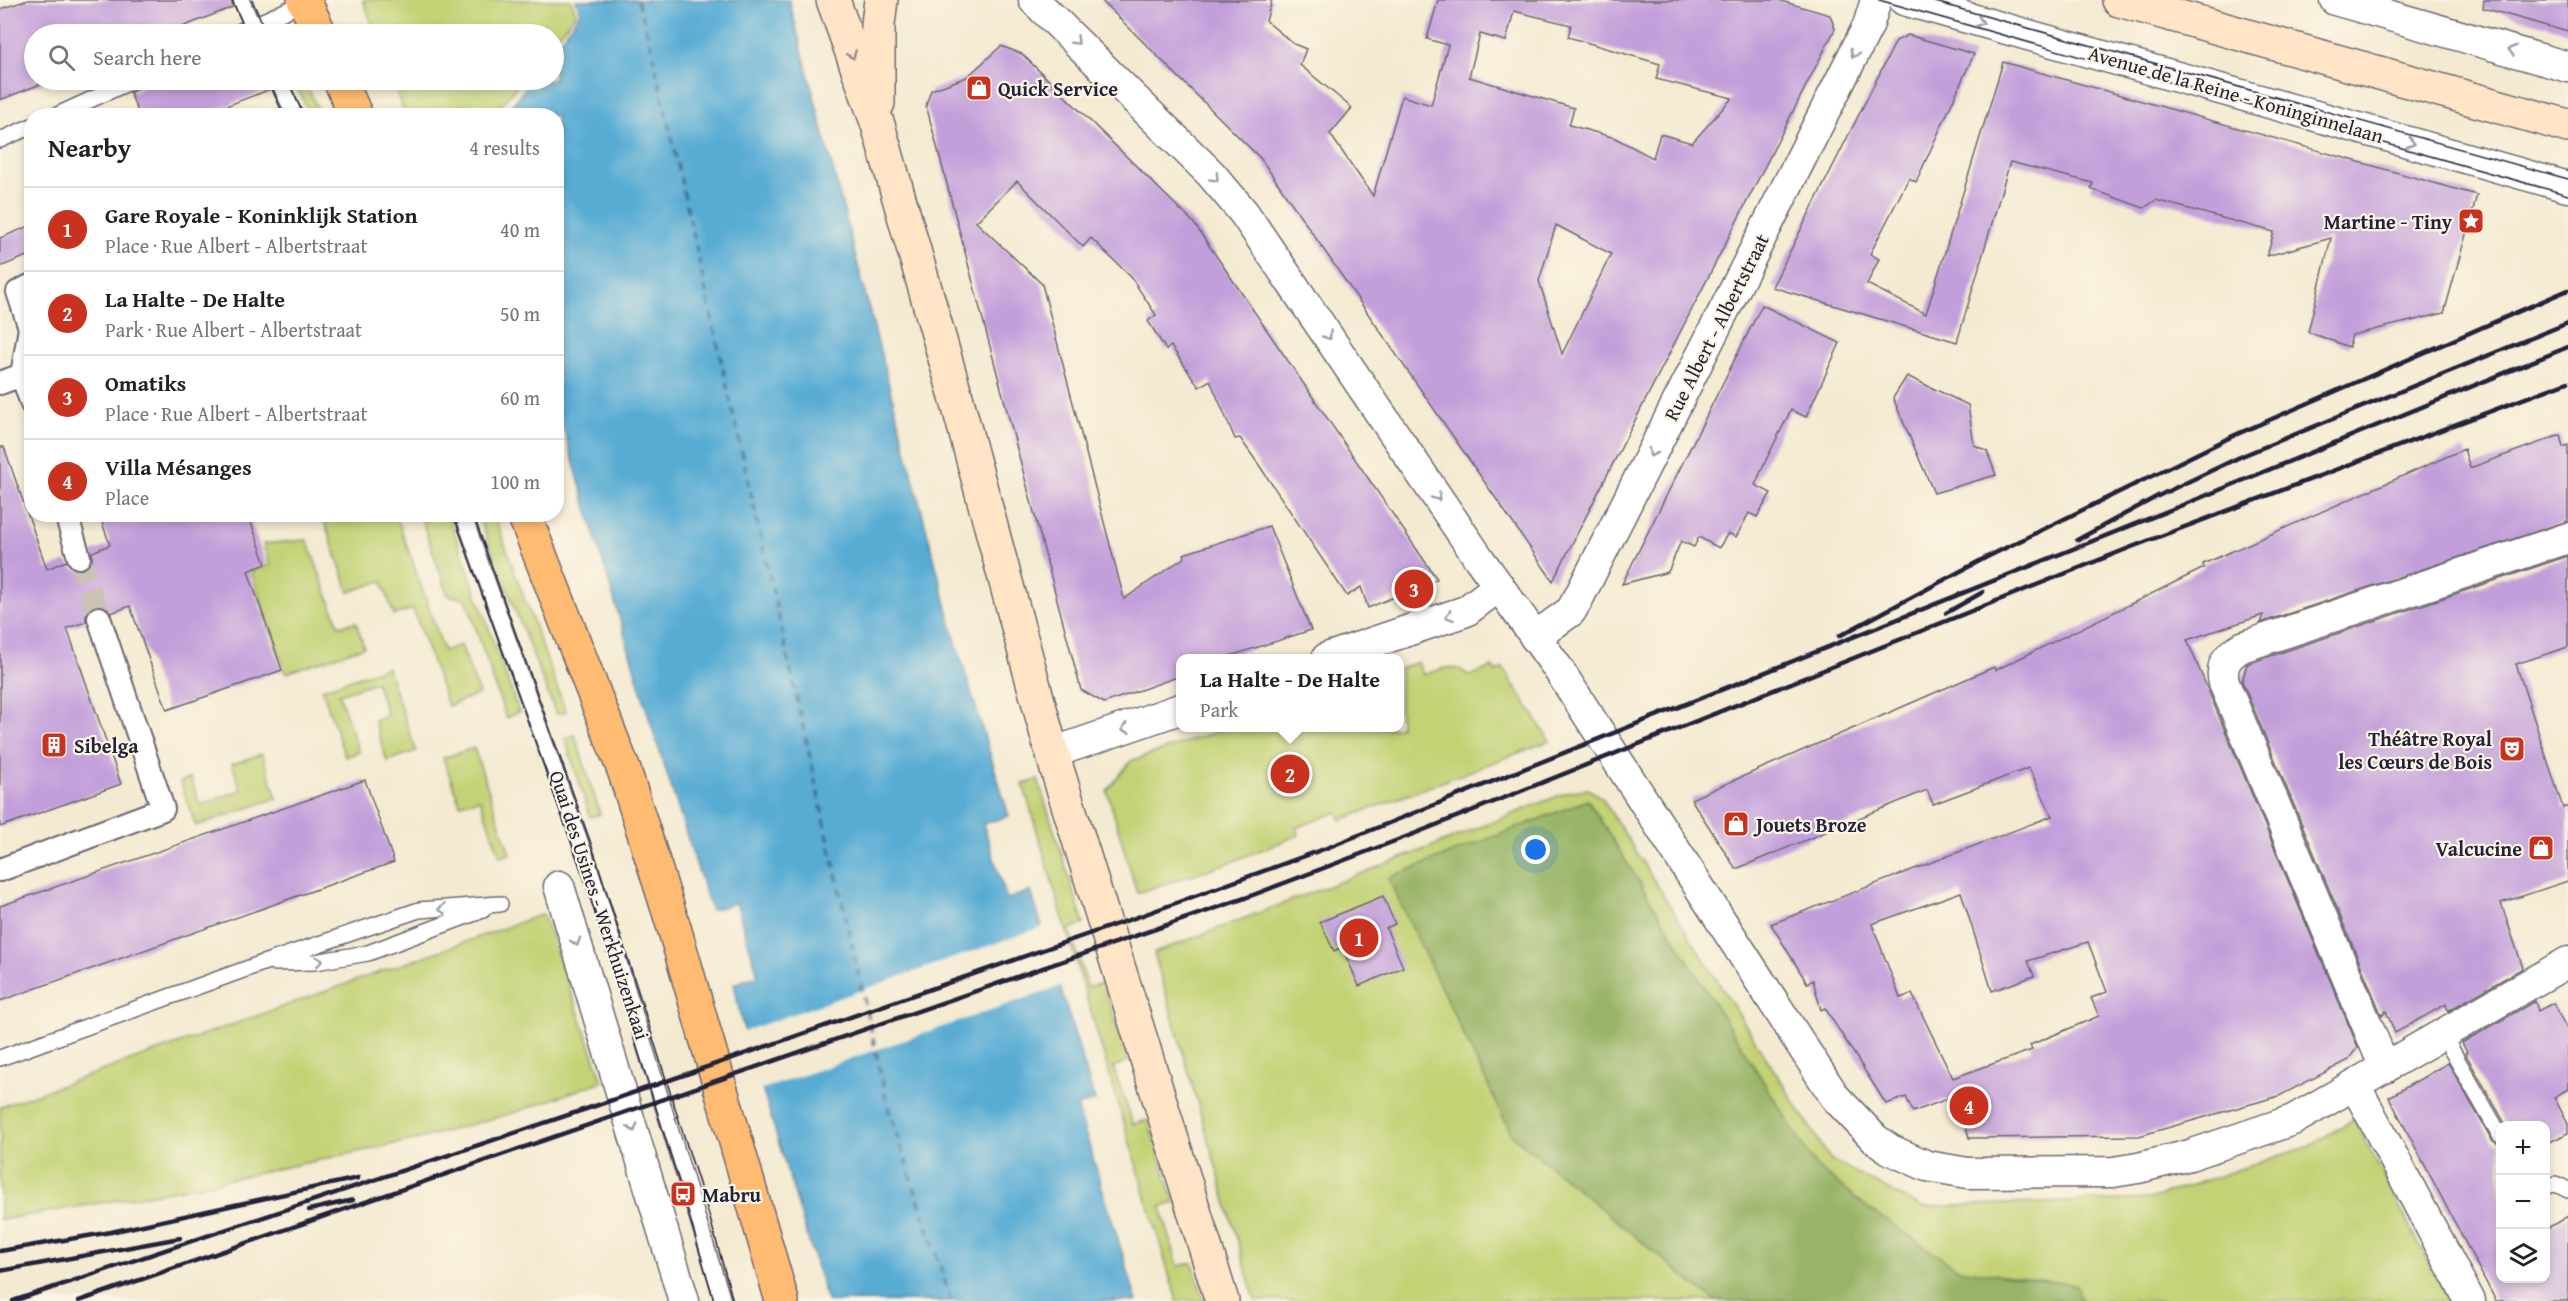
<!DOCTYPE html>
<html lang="en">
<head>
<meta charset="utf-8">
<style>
	body { margin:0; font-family:"Gentium Book Plus",serif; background:#f6f6f6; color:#222 }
	.controls { position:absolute; right:18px; bottom:18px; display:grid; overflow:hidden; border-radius:12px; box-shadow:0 3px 9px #0003 }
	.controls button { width:54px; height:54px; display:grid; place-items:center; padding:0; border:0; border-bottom:2px solid #e0e0e0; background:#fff; color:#222; font:30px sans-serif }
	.you { position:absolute; left:1536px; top:850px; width:21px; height:21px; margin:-15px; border:4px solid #fff; border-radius:50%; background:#1a73e8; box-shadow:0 0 0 9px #1a73e833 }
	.badge { display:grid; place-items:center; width:39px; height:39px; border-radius:50%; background:#c8321e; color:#fff; font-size:20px; font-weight:700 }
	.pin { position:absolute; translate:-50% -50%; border:3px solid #fff; box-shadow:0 2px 6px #0006 }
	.popup { position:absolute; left:1176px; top:654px; width:228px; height:78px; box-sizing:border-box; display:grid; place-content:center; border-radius:12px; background:#fff; filter:drop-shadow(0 2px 4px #0005); font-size:20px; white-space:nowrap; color:#767676 }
	.popup b { font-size:22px; color:#222 }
	.popup::after { content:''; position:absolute; left:50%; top:100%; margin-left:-12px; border:12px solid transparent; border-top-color:#fff }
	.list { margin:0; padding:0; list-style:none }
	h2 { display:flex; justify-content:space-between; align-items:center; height:78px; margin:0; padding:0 24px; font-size:26px }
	h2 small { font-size:20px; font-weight:400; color:#767676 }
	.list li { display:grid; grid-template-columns:39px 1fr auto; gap:18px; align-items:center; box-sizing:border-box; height:84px; padding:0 24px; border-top:2px solid #e0e0e0 }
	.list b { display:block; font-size:22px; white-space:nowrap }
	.list p { margin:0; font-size:20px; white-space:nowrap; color:#767676 }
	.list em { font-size:20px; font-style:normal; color:#767676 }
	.icon { flex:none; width:33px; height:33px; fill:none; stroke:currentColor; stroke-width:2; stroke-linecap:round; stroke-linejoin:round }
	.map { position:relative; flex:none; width:2568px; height:1301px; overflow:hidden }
	.search { position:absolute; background:#fff; box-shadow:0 3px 9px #0003; left:24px; top:24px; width:540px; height:66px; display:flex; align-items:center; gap:15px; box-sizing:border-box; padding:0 21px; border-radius:33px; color:#767676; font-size:22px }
	.panel { position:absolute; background:#fff; box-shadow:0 3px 9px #0003; left:24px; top:108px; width:540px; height:414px; border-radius:24px }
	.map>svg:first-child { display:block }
</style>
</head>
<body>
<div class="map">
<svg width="2568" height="1301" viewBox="0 0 2568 1301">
	<rect width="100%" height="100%" fill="#fcf5e5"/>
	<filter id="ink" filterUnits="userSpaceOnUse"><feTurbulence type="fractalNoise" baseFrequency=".0167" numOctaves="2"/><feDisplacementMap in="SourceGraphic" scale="12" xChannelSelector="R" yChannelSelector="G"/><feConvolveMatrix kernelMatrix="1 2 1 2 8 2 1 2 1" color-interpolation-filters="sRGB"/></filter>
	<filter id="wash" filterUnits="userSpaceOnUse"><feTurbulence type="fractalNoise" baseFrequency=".008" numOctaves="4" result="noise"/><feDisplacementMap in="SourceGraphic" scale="24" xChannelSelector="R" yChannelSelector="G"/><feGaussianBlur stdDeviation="1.35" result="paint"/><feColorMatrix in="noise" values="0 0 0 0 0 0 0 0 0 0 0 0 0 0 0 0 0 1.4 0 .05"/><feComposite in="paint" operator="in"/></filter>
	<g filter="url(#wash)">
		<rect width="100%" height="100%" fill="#f4ead1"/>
		<g fill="#c2d274" stroke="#727a58" stroke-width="1.5">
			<path d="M363,0H571L576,13L554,41V34H376Z"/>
			<path d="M294,80H304L321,115H310Z"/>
			<path d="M392,80H522L492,116L405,115Z"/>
			<path d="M322,515H396L444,651L461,645L479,694L448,706L413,609L394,615L382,581L349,592Z"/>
			<path d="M420,515H448L519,712L506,718L466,599L448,595Z"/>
			<path d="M478,515H494L566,712L556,714Z"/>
			<path d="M307,540L339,626L356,622L364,647L286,673L251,572L270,565L263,544Z"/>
			<path d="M1418,662L1423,675C1441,669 1454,661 1469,676L1493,667L1495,672L1503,668L1550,741L1341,820L1337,812L1296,828L1299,835L1231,862L1137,893L1107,791L1131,761L1227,728H1400V669Z"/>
			<path d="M387,667L416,751L387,761L374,720L387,715L376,682L339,694L359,752L345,757L322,689Z"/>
			<path d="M575,735L600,814L590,817L565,738Z"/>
			<path d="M474,748L510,854L500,857L480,799L460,804L443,758Z"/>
			<path d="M262,754L277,798L196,826L180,782L191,778L200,805L241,790L232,764Z"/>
			<path d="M1038,780L1084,924L1069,929L1088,987L1103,983L1128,1061L1113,1067L1133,1124L1148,1120L1175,1203L1161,1207L1178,1266L1193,1263L1204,1301H1177L1023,784Z"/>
			<path d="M1588,789L1602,798L1830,1159L1921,1207L2150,1199L2309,1146L2354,1119L2449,1301H1255L1154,953L1433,846L1570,791Z"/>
			<path d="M543,914L603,1081L516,1112L423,1138L188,1188L0,1220V1107Z"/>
		</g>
		<path fill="#99b466" stroke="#5e6b50" stroke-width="1.5" d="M1588,800L1816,1166L1867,1207L1958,1269L2077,1285L2081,1301H1717L1694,1285L1512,1135L1388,878Z"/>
		<path fill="#58acd4" stroke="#3d6788" stroke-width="1.5" d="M576,0H789L955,639L1009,816L983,824L1007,899L1031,891L1095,1101L1077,1106L1137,1301H827L741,1019L734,984L758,975L736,903L711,910L653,731L557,407L556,116H504L531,80H554V49L580,13Z"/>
		<path fill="#f4ead1" d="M1045,926L1063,985L760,1090L742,1032Z"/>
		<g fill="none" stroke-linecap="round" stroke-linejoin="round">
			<g stroke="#385978" stroke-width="1.5" stroke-dasharray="8 6" stroke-linecap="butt">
				<path d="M637,0L651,48L887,1107L951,1301"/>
				<path d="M638,0L652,48L889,1106L952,1301"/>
			</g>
		</g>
		<g id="blocks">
			<g fill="#c29fda" fill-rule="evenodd">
				<path d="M28,0H231L233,7L164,34H34V80H51L0,100V9Z"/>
				<path d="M1101,0H1272L1266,21L1294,44L1306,49L1300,65L1352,108L1330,134L1373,196L1402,96L1431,105L1448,45L1427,39L1438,0H1778L1830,15L1835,29L1553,581L1261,159ZM1514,11L1571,25L1568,37L1660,64L1656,79L1732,98L1692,143L1660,134L1653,158L1615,138L1569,125L1574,108L1469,77L1480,34L1506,41ZM1556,225L1611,254L1562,354L1539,281Z"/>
				<path d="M2484,0H2568V32L2483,8Z"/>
				<path d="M1908,35L1974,54L1916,182L1909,178L1870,254L1879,259L1867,284L1926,314L2003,62L2477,195L2444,313L2352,335L2349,347L2308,332L2331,238L2267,256L2274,232L2156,200L2144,208L2091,189L2093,183L2010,162L1957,342L1772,287L1896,41Z"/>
				<path d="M1001,46L1022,54L1193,222L1437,579L1368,608L1361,587L1347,596L1261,468L1240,438L1235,439L1210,380L1199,387L1171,346L1166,350L1148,321L1156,315L1131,277L1091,238L1083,247L1017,181L976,222L1042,284L1124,599L1185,557L1184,554L1269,526L1311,630L1224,658H1180V676L1104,703L1081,690L926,105L931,90L967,77Z"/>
				<path d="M144,80H268L271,89L200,116H140L130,93L142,86Z"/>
				<path d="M32,225V254L0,267V238Z"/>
				<path d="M1762,305L1840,343L1806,417L1791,410L1766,460L1755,485L1771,493L1757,517L1749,513L1736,537L1728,533L1719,548L1699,537L1694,547L1681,541L1668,572L1622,584Z"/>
				<path d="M1907,376L1968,405L1974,445L1987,451L1996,475L1934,493L1893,398Z"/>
				<path d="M2560,435L2563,447L2568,445V521L2260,623L2263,615L2187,640L2358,1047L2347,1061L2279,1096L2139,1136L1969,1138L1961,1114L1953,1116L1947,1099L1913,1112L1906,1097L1886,1104L1825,1008L1821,1010L1813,980L1807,983L1771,924L2052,816L2029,768L1933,804L1927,790L1736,869L1691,799L1994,667L1996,670L2204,568L2203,564L2464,449L2470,468ZM1961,892L1992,991L2034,976L2028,961L2088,942L2107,992L2091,998L2099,1016L2030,1045L2032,1050L1953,1078L1912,994L1900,998L1872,924Z"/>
				<path d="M0,447H4L47,569L66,561L75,570H83L92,561V552L110,545L99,514H248L266,564L248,571L282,670L167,710L130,606L111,613L102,605H94L86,615V622L67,628L121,784L0,827Z"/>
				<path d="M2568,556V647L2516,664L2563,808L2568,806V881L2501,903L2523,968L2448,1011L2446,1004L2395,1033L2386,1011L2382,1016L2242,681L2247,664Z"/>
				<path d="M365,780L394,862L0,1001V906Z"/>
				<path d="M1383,896L1395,924L1386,928L1403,967L1359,986L1342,947L1334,951L1320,922Z"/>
				<path d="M2535,1001L2538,1011L2553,1003L2568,1031V1089L2554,1097L2568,1124V1133L2546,1144V1125H2506L2465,1053L2467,1052L2462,1043Z"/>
				<path d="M2448,1063L2492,1140L2500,1145V1278H2546V1229L2568,1216V1301H2496L2389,1097Z"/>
			</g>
		</g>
	</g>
	<g filter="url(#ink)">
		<use href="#blocks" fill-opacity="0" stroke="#6c6870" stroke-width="1.5"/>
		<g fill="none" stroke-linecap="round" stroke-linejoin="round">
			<path stroke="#cac2b3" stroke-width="22" stroke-dasharray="22 11" stroke-linecap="butt" d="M79,557L99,618"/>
			<g stroke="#6c6870" stroke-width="18">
				<g id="service">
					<path d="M241,0L256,33"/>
					<path d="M234,34L305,2"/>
					<path d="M278,80L295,116"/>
					<path d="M55,116L134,80"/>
					<path d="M0,140L32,126"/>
					<path d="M463,514L592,875L723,1301"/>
					<path d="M275,963L315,962L368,953L483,910"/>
					<path d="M2443,1035L2500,1135"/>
					<path d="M0,1058L260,964L419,910L500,904"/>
					<path d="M2546,1186L2556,1184L2568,1190"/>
				</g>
			</g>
			<g stroke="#6c6870" stroke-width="26">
				<g id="pedestrian">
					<path d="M22,375L30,328L18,292L32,285"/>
					<path d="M0,383L22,375L32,404"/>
					<path d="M66,514L79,557"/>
					<path d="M0,870L163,809L99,618"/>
				</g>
			</g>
			<g stroke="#6c6870" stroke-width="33">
				<g id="minor">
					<path d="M1034,0L1211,174L1244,213L1480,560L1557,667L1835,1097L1875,1139L1891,1150L1927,1166L1968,1173L2113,1172L2138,1168L2190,1155L2293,1120L2568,962"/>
					<path d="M1904,0L2568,187"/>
					<path d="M2335,0L2568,67"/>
					<path d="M1535,637L1571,611L1579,597L1868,26L1876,0"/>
					<path d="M1327,658L1466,611L1499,586"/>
					<path d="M1052,753L1180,709"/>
					<path d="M559,886L684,1301"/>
					<path d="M2385,1068L2224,683C2220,666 2227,655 2242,647L2568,538"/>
					<path d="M2355,1085L2470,1301"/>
				</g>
			</g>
			<g stroke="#6c6870" stroke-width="36">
				<g id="secondary">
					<path d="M833,0L878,125L955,393L1052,753L1222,1301"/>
					<path d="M2119,0L2568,126"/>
					<path d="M878,103V24L881,0"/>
				</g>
			</g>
			<g stroke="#6c6870" stroke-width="36">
				<g id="primary">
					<path d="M304,0L320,34"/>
					<path d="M340,80L356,116"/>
					<path d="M524,514L625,773L675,931L782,1301"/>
				</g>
			</g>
			<use href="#service" stroke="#fff" stroke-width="15"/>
			<use href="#pedestrian" stroke="#fff" stroke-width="22"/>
			<use href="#minor" stroke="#fff" stroke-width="30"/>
			<use href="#secondary" stroke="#ffe4c6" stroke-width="33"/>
			<use href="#primary" stroke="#febb71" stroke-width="33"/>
			<g stroke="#22223b" stroke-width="1.5">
				<path d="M232,0L247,34"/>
				<path d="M252,0L267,34"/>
				<path d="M1879,0L2568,195"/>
				<path d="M1928,0L2568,179"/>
				<path d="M268,80L284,116"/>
				<path d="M288,80L304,116"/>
				<path d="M453,514L584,878L683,1194L714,1301"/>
				<path d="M473,514L594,852L709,1215L733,1301"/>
			</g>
			<g stroke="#22223b" stroke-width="4.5">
				<path d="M2077,540L2158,496L2242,456L2568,323"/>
				<path d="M1946,613L1983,592"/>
				<path d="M1839,636L1987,557L2235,435L2568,290"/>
				<path d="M309,1210L353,1200"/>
				<path d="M0,1251L111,1232L358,1178"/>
				<path d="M0,1271L180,1238"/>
				<path d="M13,1301L598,1105L1143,915L1324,849L2200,498L2568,347"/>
				<path d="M79,1301L1245,898L1416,833L2129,548L2568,382"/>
			</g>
		</g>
		<defs><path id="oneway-chevron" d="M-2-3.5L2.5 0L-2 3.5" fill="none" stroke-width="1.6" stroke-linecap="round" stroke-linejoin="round" transform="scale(1.5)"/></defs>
		<g stroke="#9c9ca7">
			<use href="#oneway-chevron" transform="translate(1980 22) rotate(16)"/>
			<use href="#oneway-chevron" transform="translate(1076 41) rotate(44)"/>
			<use href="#oneway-chevron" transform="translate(2512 50) rotate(-164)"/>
			<use href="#oneway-chevron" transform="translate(1854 54) rotate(117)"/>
			<use href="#oneway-chevron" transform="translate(2411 143) rotate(16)"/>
			<use href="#oneway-chevron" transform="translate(1215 178) rotate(47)"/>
			<use href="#oneway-chevron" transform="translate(1328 336) rotate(56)"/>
			<use href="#oneway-chevron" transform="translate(1652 453) rotate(117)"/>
			<use href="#oneway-chevron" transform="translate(1437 497) rotate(56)"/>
			<use href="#oneway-chevron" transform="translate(1449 616) rotate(161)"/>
			<use href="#oneway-chevron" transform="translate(1125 729) rotate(161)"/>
			<use href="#oneway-chevron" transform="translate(442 909) rotate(175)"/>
			<use href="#oneway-chevron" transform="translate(576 942) rotate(73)"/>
			<use href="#oneway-chevron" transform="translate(319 961) rotate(-8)"/>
			<use href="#oneway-chevron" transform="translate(633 1128) rotate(73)"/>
		</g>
		<use stroke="#9c8d87" href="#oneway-chevron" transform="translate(852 55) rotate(69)"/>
	</g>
	<defs>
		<g id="shop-square" transform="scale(1.35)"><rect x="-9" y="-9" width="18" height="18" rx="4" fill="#c8321e" stroke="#fcf5e5"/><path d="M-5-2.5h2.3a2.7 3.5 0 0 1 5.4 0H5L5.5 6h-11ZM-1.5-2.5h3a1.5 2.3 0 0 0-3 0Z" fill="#fff"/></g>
		<g id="sight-square" transform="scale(1.35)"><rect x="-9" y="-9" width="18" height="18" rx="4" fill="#c8321e" stroke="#fcf5e5"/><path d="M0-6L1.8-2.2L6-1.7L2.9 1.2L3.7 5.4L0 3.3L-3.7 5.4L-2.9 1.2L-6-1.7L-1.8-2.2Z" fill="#fff"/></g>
		<g id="building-square" transform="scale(1.35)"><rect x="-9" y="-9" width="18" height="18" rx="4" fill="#c8321e" stroke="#fcf5e5"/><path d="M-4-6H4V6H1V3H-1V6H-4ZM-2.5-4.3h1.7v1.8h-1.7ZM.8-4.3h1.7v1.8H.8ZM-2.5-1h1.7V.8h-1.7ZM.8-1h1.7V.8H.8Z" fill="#fff"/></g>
		<g id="theatre-square" transform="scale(1.35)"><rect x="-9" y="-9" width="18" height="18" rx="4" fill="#c8321e" stroke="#fcf5e5"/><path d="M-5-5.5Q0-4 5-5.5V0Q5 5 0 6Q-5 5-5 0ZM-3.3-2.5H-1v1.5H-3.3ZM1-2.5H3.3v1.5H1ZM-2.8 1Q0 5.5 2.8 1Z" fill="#fff"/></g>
		<g id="bus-square" transform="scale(1.35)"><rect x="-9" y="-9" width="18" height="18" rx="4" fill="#c8321e" stroke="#fcf5e5"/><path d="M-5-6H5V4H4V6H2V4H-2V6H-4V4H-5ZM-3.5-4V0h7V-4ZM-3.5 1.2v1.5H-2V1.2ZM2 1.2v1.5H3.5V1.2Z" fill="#fff"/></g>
	</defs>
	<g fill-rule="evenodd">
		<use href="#shop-square" x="979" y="88"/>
		<use href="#sight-square" x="2471" y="221"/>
		<use href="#building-square" x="54" y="745"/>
		<use href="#theatre-square" x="2512" y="749"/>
		<use href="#shop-square" x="1736" y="824"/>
		<use href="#shop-square" x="2541" y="848"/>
		<use href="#bus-square" x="683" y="1194"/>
	</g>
	<g text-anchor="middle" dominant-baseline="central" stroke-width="4.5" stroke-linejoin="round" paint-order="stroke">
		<g font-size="20" font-weight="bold" fill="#22223b" stroke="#fcf5e5" text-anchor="start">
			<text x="998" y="88">Quick Service</text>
			<text x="2452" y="221" text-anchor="end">Martine - Tiny</text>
			<text x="2492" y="738" text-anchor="end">Théâtre Royal<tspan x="2492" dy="23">les Cœurs de Bois</tspan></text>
			<text x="74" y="745">Sibelga</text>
			<text x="1756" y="824">Jouets Broze</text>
			<text x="2522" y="848" text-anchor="end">Valcucine</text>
			<text x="702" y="1194">Mabru</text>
		</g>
		<g font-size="20" fill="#22223b" stroke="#fcf5e5">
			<text transform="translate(2236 94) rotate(16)">Avenue de la Reine - Koninginnelaan</text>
			<text transform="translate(1716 327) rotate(-63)">Rue Albert - Albertstraat</text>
			<text transform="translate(600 905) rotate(72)">Quai des Usines - Werkhuizenkaai</text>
		</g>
	</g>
</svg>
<div class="controls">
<button>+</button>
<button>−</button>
<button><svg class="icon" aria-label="layers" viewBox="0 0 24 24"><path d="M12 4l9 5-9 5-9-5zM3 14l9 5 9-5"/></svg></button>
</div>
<div class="you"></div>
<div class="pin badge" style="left:1359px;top:938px">1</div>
<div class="pin badge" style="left:1290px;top:774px">2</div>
<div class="popup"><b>La Halte - De Halte</b>Park</div>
<div class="pin badge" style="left:1414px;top:589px">3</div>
<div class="pin badge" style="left:1969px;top:1106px">4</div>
<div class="search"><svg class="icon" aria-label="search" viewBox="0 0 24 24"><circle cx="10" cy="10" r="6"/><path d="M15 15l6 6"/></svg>Search here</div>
<section class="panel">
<h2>Nearby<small>4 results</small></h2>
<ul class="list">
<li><span class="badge">1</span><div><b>Gare Royale - Koninklijk Station</b><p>Place · Rue Albert - Albertstraat</p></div><em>40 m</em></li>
<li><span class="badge">2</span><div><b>La Halte - De Halte</b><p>Park · Rue Albert - Albertstraat</p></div><em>50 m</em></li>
<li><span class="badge">3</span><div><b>Omatiks</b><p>Place · Rue Albert - Albertstraat</p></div><em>60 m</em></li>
<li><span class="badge">4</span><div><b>Villa Mésanges</b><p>Place</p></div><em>100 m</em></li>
</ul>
</section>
</div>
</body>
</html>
